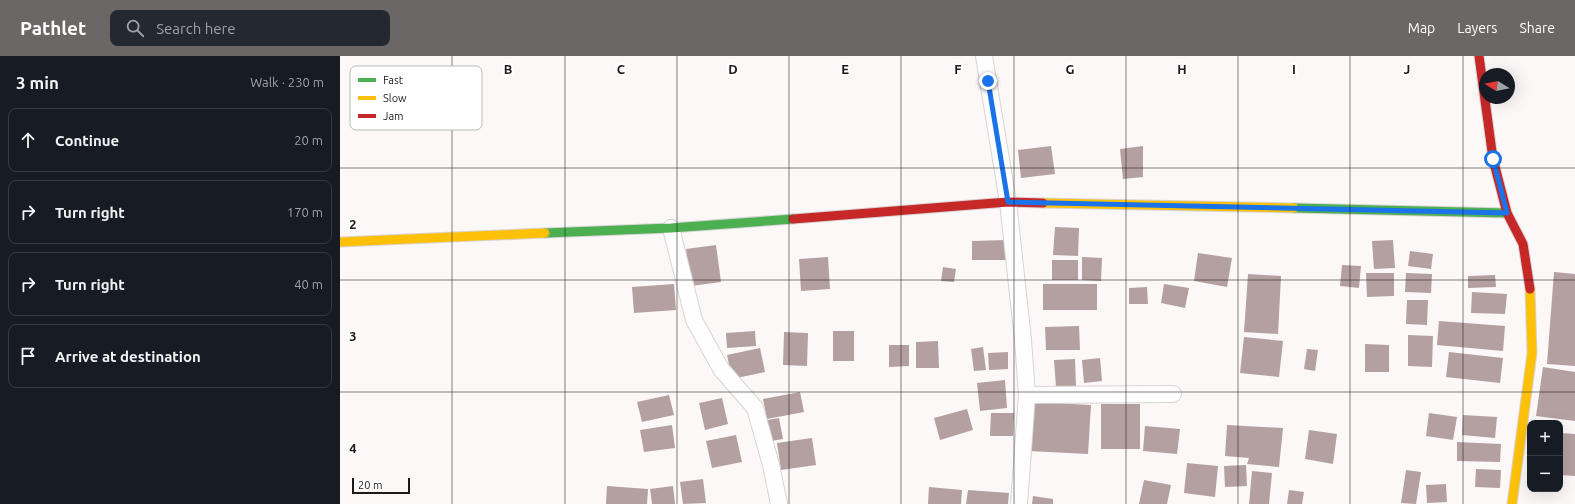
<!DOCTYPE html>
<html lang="en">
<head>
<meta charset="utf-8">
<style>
	body { margin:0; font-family:Ubuntu,sans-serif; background:#242831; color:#f1f3f6 }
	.controls { position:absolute; right:12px; bottom:12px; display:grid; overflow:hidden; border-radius:8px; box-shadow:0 4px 16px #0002 }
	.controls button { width:36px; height:36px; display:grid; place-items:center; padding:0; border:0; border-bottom:1px solid #363941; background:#171b24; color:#f1f3f6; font:20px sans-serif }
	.compass { position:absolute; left:1139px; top:12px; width:36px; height:36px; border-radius:50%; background:#171b24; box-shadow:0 4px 16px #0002; rotate:280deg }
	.scale { position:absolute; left:12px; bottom:10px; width:58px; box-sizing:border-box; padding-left:4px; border:2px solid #1c1918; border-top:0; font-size:11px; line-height:14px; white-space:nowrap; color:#1c1918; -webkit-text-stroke:3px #fff; paint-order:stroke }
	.stop { position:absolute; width:12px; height:12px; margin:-9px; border:3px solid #1a73e8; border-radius:50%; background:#fff }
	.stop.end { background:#1a73e8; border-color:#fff; box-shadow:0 1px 4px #0008 }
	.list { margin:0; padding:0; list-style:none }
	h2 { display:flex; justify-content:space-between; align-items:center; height:52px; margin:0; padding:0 16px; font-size:17px }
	h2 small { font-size:13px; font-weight:400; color:#9ea1a6 }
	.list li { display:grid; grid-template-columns:26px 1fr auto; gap:12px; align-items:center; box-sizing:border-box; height:64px; margin:0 8px 8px; padding:0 8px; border:1px solid #363941; border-radius:8px }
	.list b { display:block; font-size:15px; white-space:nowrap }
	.list em { font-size:13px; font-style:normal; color:#9ea1a6 }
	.icon { flex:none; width:22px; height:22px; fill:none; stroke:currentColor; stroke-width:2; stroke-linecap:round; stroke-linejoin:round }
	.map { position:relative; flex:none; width:1235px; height:448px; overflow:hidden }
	header { display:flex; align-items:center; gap:24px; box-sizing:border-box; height:56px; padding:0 20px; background:#6b6766; color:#fff }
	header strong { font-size:19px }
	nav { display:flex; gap:22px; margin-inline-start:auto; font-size:14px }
	.search { width:280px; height:36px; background:#242831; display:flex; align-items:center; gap:10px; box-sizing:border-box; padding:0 14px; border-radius:8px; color:#9ea1a6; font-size:15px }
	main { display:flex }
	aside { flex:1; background:#171b24 }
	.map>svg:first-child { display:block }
</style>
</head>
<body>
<header>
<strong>Pathlet</strong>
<div class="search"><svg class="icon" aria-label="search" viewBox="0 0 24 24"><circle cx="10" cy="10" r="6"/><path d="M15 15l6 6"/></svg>Search here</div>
<nav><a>Map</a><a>Layers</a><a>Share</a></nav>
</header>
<main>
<aside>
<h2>3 min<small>Walk · 230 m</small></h2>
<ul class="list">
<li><svg class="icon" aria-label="ahead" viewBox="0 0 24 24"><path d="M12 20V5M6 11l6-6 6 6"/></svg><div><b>Continue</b></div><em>20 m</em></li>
<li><svg class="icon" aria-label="right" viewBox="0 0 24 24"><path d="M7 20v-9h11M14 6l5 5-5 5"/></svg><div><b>Turn right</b></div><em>170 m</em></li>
<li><svg class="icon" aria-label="right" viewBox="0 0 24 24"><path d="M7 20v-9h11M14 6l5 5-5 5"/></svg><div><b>Turn right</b></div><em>40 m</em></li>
<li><svg class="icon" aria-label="arrive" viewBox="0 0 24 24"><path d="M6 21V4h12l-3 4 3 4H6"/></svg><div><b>Arrive at destination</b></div></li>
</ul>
</aside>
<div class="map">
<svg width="1235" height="448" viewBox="0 0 1235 448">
	<rect width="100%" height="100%" fill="#fdf8f8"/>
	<g fill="#b4a0a0">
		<path d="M711,90L715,118L681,122L678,94Z"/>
		<path d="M803,90V121L783,123L780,93Z"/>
		<path d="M715,171L739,172L738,200L713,199Z"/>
		<path d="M666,184V204H632V185Z"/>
		<path d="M1053,184L1055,212L1034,213L1032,185Z"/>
		<path d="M376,189L381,226L351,230L346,193Z"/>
		<path d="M1070,195L1093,198L1091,213L1068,210Z"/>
		<path d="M858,197L892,202L887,231L854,225Z"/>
		<path d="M488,201L490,233L461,235L459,203Z"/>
		<path d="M742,201L762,202L761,225L742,224Z"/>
		<rect x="712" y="204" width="26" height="20"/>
		<path d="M1002,209L1021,210L1019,232L1000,230Z"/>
		<path d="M603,211L616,213L614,226L601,225Z"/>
		<path d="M1214,216L1235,218V310L1207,308Z"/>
		<path d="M1026,217H1054V240L1027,241Z"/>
		<path d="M1066,217L1092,218L1091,237L1065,236Z"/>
		<path d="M908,218L941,220L938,278L904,276Z"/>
		<path d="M1155,219L1156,231L1128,232V220Z"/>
		<path d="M334,228L336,254L294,257L292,231Z"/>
		<rect x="703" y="228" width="54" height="26"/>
		<path d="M824,228L849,232L845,252L821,247Z"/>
		<path d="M807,231L808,248H789V232Z"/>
		<path d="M1132,236L1167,238L1165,258L1131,257Z"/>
		<path d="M1067,244H1088L1087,269L1066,268Z"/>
		<path d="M1099,265L1165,270L1163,295L1097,289Z"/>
		<path d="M739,270L740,294H706L705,271Z"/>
		<path d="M415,275L416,290L387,292L386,277Z"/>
		<rect x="493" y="275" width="21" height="30"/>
		<path d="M444,276L468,277L467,310L443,309Z"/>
		<path d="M1068,279L1093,280L1092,311L1068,310Z"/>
		<path d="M904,281L943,285L939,321L900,317Z"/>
		<path d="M598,285L599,312H576V286Z"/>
		<path d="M1025,288L1049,289V316H1025Z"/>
		<path d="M549,289H569V310L549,311Z"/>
		<path d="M643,291L646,314L634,315L631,293Z"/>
		<path d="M420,292L425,316L392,323L387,299Z"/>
		<path d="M967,293L978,294L975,315L964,313Z"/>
		<path d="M668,296V313L649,314L648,297Z"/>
		<path d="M1109,296L1163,302L1160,327L1106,321Z"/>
		<path d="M760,302L762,325L744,327L742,304Z"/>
		<path d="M735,303L736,330L716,331L714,304Z"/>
		<path d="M1203,311L1235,316V365L1196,360Z"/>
		<path d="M665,324L667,352L640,355L637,327Z"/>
		<path d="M460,336L464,356L427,363L423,343Z"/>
		<path d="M329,339L334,359L302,366L297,346Z"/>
		<path d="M382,342L388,368L365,374L359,347Z"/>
		<path d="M692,346L751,349L748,398L689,395Z"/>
		<rect x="761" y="348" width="39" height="45"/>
		<path d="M627,353L633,374L600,384L594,362Z"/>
		<path d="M651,357H674L673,380H650Z"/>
		<path d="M1089,357L1117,361L1113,384L1086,380Z"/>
		<path d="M1123,359L1157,361L1155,382L1122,379Z"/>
		<path d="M439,362L443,383L425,386L422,365Z"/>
		<path d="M332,369L335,392L304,396L300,374Z"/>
		<path d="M887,369L943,372L939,411L907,408L909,402L885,400Z"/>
		<path d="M805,370L840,373L837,398L803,395Z"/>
		<path d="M969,374L997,378L993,408L965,403Z"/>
		<path d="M1220,377L1235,378V420L1220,419Z"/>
		<path d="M396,379L402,406L372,412L366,385Z"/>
		<path d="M472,382L476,409L441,414L437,387Z"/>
		<path d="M1117,386L1161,388L1160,406L1117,405Z"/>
		<path d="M847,407L878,410L875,441L844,437Z"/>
		<path d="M906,409L907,430L885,431L884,410Z"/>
		<path d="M1136,413L1161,414L1160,432L1135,431Z"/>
		<path d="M1066,414L1081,416L1076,448L1061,447Z"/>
		<path d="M912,415L932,417L929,448H909Z"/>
		<path d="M363,423L366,447L343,448L340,426Z"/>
		<path d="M804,424L831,429L827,448H799Z"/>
		<path d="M1106,428L1107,446L1087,447L1086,429Z"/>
		<path d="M267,430L308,433L307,448H266Z"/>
		<path d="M333,430L335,448H312L310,433Z"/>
		<path d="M589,431L622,434L621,448H588Z"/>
		<path d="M628,434L669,437L668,448H626Z"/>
		<path d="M949,434L964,436L962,448H947Z"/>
		<path d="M693,440L713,443V448H692Z"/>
	</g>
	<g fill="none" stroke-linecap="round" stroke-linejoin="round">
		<g stroke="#d8d4d4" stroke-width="18">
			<g id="street">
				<path d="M644,0L668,146L683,284L687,339L679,448"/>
				<path d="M331,172L354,264L381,313L415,352L431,409L439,448"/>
				<path d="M687,339L833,338"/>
			</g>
		</g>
		<g stroke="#d8d4d4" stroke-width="11">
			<g id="fast">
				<path d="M954,152L1167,157"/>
				<path d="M205,177L331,172L453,163"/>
			</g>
		</g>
		<g stroke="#d8d4d4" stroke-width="11">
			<g id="slow">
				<path d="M703,147L954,152"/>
				<path d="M0,186L205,177"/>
				<path d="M1172,448L1192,297L1190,233"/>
			</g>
		</g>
		<g stroke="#d8d4d4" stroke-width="11">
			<g id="jam">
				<path d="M1139,0L1153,103L1167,157L1183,188L1190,233"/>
				<path d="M453,163L668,146L703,147"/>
			</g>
		</g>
		<use href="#street" stroke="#fffefe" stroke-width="16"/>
		<use href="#fast" stroke="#4caf50" stroke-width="9"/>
		<use href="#slow" stroke="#ffc107" stroke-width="9"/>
		<use href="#jam" stroke="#c62828" stroke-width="9"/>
	</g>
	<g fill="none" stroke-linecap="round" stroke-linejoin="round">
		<path stroke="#1a73e8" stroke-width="5" d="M648,25L668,146L1167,157L1153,103"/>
	</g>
	<path fill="none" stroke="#1c1918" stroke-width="1" stroke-opacity="0.55" d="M112,0V448M225,0V448M337,0V448M449,0V448M561,0V448M674,0V448M786,0V448M898,0V448M1010,0V448M1123,0V448M0,112H1235M0,224H1235M0,336H1235"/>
	<rect x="10" y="10" width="132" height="64" rx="6" fill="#fff" stroke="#bbbaba" stroke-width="1"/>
	<rect x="18" y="22" width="18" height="4" fill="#4caf50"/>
	<rect x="18" y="40" width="18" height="4" fill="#ffc107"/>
	<rect x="18" y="58" width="18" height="4" fill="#c62828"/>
	<g font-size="11" fill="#1c1918">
		<text x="43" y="28">Fast</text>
		<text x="43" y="46">Slow</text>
		<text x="43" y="64">Jam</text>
	</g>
	<g font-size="13" text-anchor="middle" font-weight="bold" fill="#1c1918" stroke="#fff" stroke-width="4" stroke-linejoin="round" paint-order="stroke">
		<text x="168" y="18">B</text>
		<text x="281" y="18">C</text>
		<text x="393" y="18">D</text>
		<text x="505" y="18">E</text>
		<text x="618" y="18">F</text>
		<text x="730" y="18">G</text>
		<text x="842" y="18">H</text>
		<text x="954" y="18">I</text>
		<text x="1067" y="18">J</text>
		<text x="13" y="173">2</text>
		<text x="13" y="285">3</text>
		<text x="13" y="397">4</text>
	</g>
</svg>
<div class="controls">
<button>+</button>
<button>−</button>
</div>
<svg class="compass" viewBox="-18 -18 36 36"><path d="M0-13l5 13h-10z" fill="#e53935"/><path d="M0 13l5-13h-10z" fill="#9ea1a6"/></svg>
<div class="scale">20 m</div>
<div class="stop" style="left:1153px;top:103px"></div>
<div class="stop end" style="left:648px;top:25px"></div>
</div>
</main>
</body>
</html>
